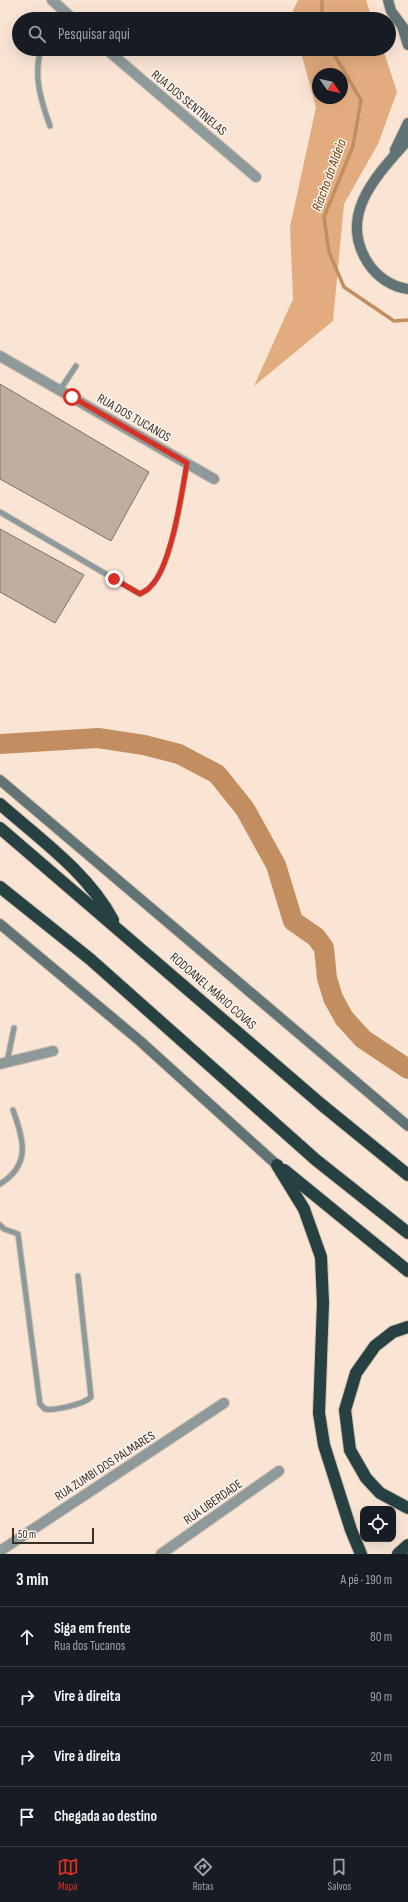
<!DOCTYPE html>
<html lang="pt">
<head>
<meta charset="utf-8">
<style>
	body { margin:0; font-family:"Sofia Sans Condensed",sans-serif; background:#242831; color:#f1f3f6 }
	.controls { position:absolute; right:12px; bottom:12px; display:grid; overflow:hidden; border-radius:8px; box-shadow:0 4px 16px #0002 }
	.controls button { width:36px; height:36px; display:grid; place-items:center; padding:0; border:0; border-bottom:1px solid #363941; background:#171b24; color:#f1f3f6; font:20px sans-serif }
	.compass { position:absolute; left:312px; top:68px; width:36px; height:36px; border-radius:50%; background:#171b24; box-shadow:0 4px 16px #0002; rotate:124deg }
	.scale { position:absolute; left:12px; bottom:10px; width:82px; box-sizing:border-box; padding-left:4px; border:2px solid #372f28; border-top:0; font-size:11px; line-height:14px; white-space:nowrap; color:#372f28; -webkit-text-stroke:3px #fdf5ee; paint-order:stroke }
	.stop { position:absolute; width:12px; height:12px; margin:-9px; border:3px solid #d93025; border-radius:50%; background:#fff }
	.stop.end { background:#d93025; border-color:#fff; box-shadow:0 1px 4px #0008 }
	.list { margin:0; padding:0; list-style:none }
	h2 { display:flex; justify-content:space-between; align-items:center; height:52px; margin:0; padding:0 16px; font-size:17px }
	h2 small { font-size:13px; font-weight:400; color:#9ea1a6 }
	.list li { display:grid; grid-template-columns:26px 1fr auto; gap:12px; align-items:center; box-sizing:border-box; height:60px; padding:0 16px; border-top:1px solid #363941 }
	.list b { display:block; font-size:15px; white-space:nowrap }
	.list p { margin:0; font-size:13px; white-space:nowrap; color:#9ea1a6 }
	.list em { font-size:13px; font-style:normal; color:#9ea1a6 }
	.icon { flex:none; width:22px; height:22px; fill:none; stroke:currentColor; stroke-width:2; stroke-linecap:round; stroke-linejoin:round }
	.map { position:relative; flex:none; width:408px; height:1554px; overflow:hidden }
	.search { position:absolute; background:#171b24; box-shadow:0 4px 16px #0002; left:12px; right:12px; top:12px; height:44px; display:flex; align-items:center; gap:10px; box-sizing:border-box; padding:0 14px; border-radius:22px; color:#9ea1a6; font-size:15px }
	.sheet { height:292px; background:#171b24 }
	nav { display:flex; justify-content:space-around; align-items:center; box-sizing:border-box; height:56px; border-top:1px solid #363941; background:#171b24; font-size:11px; color:#9ea1a6 }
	nav a { display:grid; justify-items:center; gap:2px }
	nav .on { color:#d93025 }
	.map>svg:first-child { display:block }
</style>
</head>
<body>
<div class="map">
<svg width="408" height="1554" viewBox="0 0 408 1554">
	<rect width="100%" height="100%" fill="#fae5d5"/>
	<g fill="#e3ac7e" fill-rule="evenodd">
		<path d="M298,0H366L372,19H292L291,15Z"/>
		<path d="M300,49H383L397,92L378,144L344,204L333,321L254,386L293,299L290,227L316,107ZM318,74H342V98H318Z"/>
	</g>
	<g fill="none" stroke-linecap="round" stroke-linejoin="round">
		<g stroke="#c28e60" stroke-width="3.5">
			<path d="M322,19V0"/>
			<path d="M331,49L361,100L353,146L324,217L329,252L344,287L394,321L408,320"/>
		</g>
		<path stroke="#c28e60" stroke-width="20" d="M0,744L98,738L144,745L179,754L217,774L245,809L276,865L293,921L316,937L324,948L327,978L333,998L344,1018L363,1039L408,1069"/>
	</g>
	<g fill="#c1ae9e" stroke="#827061">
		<path d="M0,384L149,472L111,541L0,479Z"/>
		<path d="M0,529L84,575L55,623L0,592Z"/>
	</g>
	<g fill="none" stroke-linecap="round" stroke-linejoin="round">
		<g stroke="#d3c1b2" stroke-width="7">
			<g id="lane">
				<path d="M59,19L65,12"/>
				<path d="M41,49C33,76 41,101 50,126"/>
				<path d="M60,390L76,366"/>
				<path d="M0,512L140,594C143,592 148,590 150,587C172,568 182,492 187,463"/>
				<path d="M7,1062L14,1028"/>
				<path d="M0,1184C31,1165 24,1140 13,1110"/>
				<path d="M0,1225L4,1229L18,1234L40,1404L45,1409C54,1411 85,1404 91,1397L78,1276"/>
			</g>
		</g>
		<g stroke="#d3c1b2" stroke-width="12">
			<g id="street">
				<path d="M52,0L73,19"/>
				<path d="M106,49L256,177"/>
				<path d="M0,356L214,479"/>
				<path d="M0,1064L53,1051"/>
				<path d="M0,1551L224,1403"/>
				<path d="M161,1554L279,1471"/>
			</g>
		</g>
		<g stroke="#d3c1b2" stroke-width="12">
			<g id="secondary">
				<path d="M388,0L391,11L408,34"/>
				<path d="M403,29L408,45"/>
				<path d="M408,140C377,175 337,215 368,263C377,277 392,287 408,289"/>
				<path d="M395,150L408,123"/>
				<path d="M0,780L408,1126"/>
				<path d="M0,924L140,1041L277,1165"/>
			</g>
		</g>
		<g stroke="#d3c1b2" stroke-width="14">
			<g id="highway">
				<path d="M0,804C41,840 87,872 113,920"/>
				<path d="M0,828L322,1105L408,1175"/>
				<path d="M0,887L90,959L316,1160L408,1233"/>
				<path d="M277,1165L304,1209L321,1257L323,1303L319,1413L324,1445L351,1530L361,1554"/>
				<path d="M284,1170L408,1271"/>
				<path d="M408,1327L393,1332L375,1346L356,1373L345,1410L350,1450L366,1478L380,1493L408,1508"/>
				<path d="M398,1554L408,1545"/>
			</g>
		</g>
		<use href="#lane" stroke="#8d999a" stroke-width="5"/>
		<use href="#street" stroke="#8d999a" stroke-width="10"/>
		<use href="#secondary" stroke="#617374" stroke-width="10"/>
		<use href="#highway" stroke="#274143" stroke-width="12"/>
	</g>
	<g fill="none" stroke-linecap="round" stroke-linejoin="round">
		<path stroke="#d93025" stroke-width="5" d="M72,397L187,463C182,492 171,568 150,587C148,590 143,592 140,594L114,579"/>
	</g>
	<g text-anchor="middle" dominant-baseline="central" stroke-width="3" stroke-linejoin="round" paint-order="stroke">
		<g font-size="13" fill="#372f28" stroke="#fdf5ee">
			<text transform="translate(189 103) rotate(40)">RUA DOS SENTINELAS</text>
			<text transform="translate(134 418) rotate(30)">RUA DOS TUCANOS</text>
			<text transform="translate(213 991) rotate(41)">RODOANEL MÁRIO COVAS</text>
			<text transform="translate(105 1466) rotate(-33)">RUA ZUMBI DOS PALMARES</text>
			<text transform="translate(213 1502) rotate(-35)">RUA LIBERDADE</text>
		</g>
		<g font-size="14" font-style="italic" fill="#6d3b00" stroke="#fdf5ee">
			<text transform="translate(329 175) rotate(-70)">Riacho da Aldeia</text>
		</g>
	</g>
</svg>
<div class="controls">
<button><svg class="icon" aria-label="locate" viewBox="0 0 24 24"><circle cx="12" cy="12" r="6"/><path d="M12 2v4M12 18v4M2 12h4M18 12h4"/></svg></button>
</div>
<svg class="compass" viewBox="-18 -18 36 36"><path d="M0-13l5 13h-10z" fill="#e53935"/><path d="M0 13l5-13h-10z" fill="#9ea1a6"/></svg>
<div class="scale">50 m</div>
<div class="stop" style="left:72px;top:397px"></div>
<div class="stop end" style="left:114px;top:579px"></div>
<div class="search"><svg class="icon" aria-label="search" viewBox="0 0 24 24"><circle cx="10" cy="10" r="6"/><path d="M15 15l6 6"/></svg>Pesquisar aqui</div>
</div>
<section class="sheet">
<h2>3 min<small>A pé · 190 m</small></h2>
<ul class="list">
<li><svg class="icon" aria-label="ahead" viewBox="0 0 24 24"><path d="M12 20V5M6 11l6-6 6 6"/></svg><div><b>Siga em frente</b><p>Rua dos Tucanos</p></div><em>80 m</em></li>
<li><svg class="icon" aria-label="right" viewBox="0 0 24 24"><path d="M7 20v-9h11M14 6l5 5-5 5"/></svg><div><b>Vire à direita</b></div><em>90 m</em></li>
<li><svg class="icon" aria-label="right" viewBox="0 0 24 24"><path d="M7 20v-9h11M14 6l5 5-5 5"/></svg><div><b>Vire à direita</b></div><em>20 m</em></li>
<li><svg class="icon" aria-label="arrive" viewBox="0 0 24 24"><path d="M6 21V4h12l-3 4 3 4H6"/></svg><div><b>Chegada ao destino</b></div></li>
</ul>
</section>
<nav>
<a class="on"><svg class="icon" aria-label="map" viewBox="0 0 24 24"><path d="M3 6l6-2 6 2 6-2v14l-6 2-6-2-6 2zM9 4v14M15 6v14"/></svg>Mapa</a>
<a><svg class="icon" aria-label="directions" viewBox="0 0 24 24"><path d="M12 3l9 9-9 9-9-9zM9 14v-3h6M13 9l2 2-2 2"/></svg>Rotas</a>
<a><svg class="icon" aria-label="saved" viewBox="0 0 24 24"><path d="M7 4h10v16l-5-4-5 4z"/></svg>Salvos</a>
</nav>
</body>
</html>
